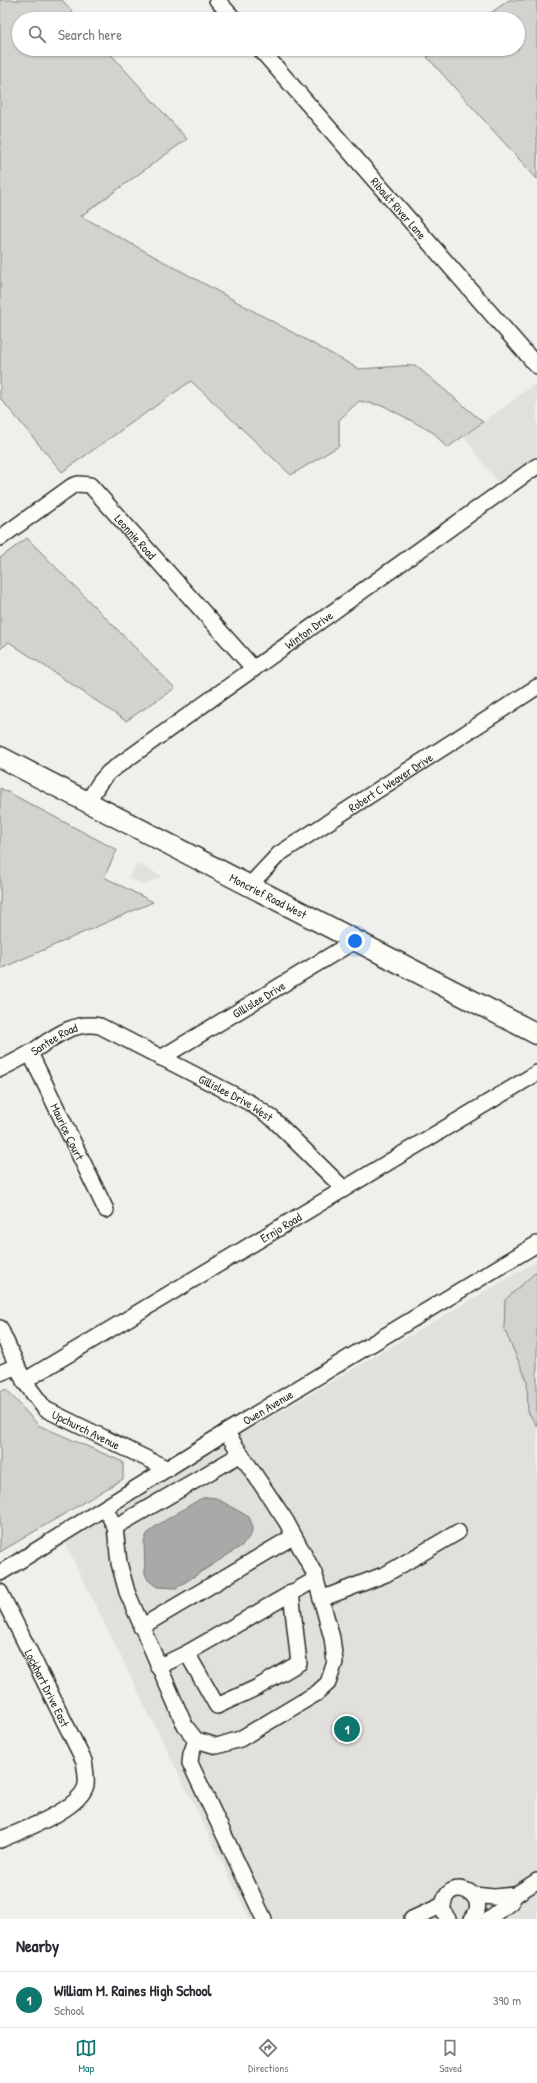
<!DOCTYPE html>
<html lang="en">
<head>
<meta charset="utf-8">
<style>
	body { margin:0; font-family:"Patrick Hand",sans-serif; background:#f2f2f3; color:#2b2b33 }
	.you { position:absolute; left:355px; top:941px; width:14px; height:14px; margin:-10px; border:3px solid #fff; border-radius:50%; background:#1a73e8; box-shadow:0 0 0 6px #1a73e833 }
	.badge { display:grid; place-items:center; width:26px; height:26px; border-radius:50%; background:#0f766e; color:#fff; font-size:13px; font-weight:700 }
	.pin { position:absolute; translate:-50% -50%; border:2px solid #fff; box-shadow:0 1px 4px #0006 }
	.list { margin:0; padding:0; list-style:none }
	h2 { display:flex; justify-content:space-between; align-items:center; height:52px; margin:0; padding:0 16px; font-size:17px }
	h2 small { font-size:13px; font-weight:400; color:#7c7c81 }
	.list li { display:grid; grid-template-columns:26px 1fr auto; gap:12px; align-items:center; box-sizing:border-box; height:56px; padding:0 16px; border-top:1px solid #e1e1e2 }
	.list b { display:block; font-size:15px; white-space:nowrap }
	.list p { margin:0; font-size:13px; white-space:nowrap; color:#7c7c81 }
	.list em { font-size:13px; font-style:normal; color:#7c7c81 }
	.icon { flex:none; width:22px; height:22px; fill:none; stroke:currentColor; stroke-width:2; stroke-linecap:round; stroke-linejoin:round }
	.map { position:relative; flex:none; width:537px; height:1919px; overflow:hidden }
	.search { position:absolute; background:#fff; box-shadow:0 1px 3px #0004; left:12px; right:12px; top:12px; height:44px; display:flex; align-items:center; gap:10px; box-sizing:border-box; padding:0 14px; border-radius:22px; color:#7c7c81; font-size:15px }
	.sheet { height:108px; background:#fff }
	nav { display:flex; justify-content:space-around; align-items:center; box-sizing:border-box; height:56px; border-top:1px solid #e1e1e2; background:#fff; font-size:11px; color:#7c7c81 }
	nav a { display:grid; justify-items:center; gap:2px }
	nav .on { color:#0f766e }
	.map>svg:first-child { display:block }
</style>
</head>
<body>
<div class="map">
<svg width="537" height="1919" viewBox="0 0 537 1919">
	<rect width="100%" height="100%" fill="#f0efeb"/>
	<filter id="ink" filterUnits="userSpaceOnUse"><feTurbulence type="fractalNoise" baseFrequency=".025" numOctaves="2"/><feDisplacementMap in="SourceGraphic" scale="8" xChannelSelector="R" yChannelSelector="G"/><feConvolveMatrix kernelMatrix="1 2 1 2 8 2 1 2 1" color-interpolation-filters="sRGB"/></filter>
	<g filter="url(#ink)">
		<g fill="#e1e0dc">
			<path d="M537,382V455L498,483L464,437Z"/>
			<path d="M137,864L162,876L144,885L129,878Z"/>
			<path d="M537,1261V1919H250L63,1539Z"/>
		</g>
		<g fill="#d3d2cf" stroke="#7f7e7d">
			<path d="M0,0H62L79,19H19V49H106L187,139L81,216L359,369L415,365L483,422L447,448L434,433L384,406L359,401L339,420V446L291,475L191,381L62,472L0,398Z"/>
			<path d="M509,0H537V179L427,57L439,49H518V19H482Z"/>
			<path d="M27,538L175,688L126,721L9,642L0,649V558Z"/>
			<path d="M0,788L117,850L104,877L153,902L0,969Z"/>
			<path d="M537,1271V1426L528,1412L527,1380L504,1329L505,1300Z"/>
			<path d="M6,1389L38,1425L123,1462V1479L0,1552V1392Z"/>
		</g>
		<path fill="#aaa9a7" stroke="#777775" d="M207,1497L216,1498L249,1517L252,1524V1533L243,1545L176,1588L157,1587L148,1580L145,1574L144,1542L147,1534L156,1526L200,1499Z"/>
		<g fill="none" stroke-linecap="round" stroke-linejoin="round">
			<g stroke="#2b2b2b" stroke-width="18">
				<g id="minor">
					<path d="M217,0L234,19"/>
					<path id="s1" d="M260,49L537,366"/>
					<path id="s2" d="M0,538L72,486L78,484L90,485L254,669"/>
					<path id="s3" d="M88,801L100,782L109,772L537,466"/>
					<path id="s4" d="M250,885L279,854L537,687"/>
					<path id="s5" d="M30,1053L106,1210"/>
					<path id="s6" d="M161,1058L356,940"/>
					<path id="s7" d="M0,1069C10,1064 20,1059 30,1053C52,1039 73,1020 100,1026L250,1103L272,1118L344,1189"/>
					<path id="s8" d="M0,1328L24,1381L45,1409L168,1469"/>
					<path d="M0,1373L17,1366"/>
					<path id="s9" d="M24,1381L537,1073"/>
					<path d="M105,1508L115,1527L119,1563L127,1592L185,1726L196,1740L217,1746L240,1739L317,1693L328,1683L335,1662L332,1638L314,1573L286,1521L226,1432"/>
					<path d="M115,1527L241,1454"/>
					<path id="s10" d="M0,1573L226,1432L537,1244"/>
					<path id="s11" d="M0,1592L84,1761C85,1768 87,1777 86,1785C80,1810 22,1830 0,1840"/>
					<path d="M291,1592L299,1663L258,1687L217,1706L187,1653L316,1579"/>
					<path d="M321,1599L386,1574L458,1532"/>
					<path d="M141,1627L294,1536"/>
					<path d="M158,1667L187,1653"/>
					<path d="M196,1740L191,1754L190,1763L264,1919"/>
					<path d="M474,1895L494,1897L515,1895L537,1881"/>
					<path d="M412,1919L443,1905"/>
					<path d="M448,1919C444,1914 441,1908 444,1901C452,1875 492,1896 472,1919"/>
					<path d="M489,1919L511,1902L515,1895"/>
				</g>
			</g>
			<g stroke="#2b2b2b" stroke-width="23">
				<g id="major">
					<path id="s12" d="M0,757L537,1034"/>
				</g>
			</g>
			<use href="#minor" stroke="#fdfcf7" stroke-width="15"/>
			<use href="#major" stroke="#fdfcf7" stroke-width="20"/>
		</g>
	</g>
	<g text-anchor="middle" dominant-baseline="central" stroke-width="3" stroke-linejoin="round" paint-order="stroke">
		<g font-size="12" fill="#2b2b2b" stroke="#fdfcf7">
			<text stroke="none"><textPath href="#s1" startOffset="211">Ribault River Lane</textPath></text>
			<text stroke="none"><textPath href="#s2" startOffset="176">Leonnie Road</textPath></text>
			<text stroke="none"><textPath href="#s3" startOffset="281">Winton Drive</textPath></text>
			<text stroke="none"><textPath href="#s4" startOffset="175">Robert C Weaver Drive</textPath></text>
			<text stroke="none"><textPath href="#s12" startOffset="302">Moncrief Road West</textPath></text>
			<text stroke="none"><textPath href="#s6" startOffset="114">Gillislee Drive</textPath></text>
			<text stroke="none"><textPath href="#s7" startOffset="62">Santee Road</textPath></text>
			<text stroke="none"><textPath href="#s7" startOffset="265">Gillislee Drive West</textPath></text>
			<text stroke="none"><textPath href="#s5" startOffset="87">Maurice Court</textPath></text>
			<text stroke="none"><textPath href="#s9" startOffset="299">Ernjo Road</textPath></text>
			<text stroke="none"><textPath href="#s10" startOffset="315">Owen Avenue</textPath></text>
			<text stroke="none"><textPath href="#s8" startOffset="139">Upchurch Avenue</textPath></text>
			<text stroke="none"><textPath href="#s11" startOffset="107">Lockhart Drive East</textPath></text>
		</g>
	</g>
</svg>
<div class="you"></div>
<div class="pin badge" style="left:347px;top:1729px">1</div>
<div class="search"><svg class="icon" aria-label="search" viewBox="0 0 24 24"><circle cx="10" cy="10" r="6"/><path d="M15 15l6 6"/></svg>Search here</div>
</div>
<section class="sheet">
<h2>Nearby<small></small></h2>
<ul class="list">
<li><span class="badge">1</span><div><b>William M. Raines High School</b><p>School</p></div><em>390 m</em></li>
</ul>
</section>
<nav>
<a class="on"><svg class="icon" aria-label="map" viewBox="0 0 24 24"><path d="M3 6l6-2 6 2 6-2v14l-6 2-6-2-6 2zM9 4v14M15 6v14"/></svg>Map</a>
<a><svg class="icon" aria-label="directions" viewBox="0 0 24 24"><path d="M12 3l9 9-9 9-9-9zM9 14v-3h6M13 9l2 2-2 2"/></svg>Directions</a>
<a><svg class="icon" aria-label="saved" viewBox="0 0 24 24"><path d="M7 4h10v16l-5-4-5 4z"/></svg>Saved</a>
</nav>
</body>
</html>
